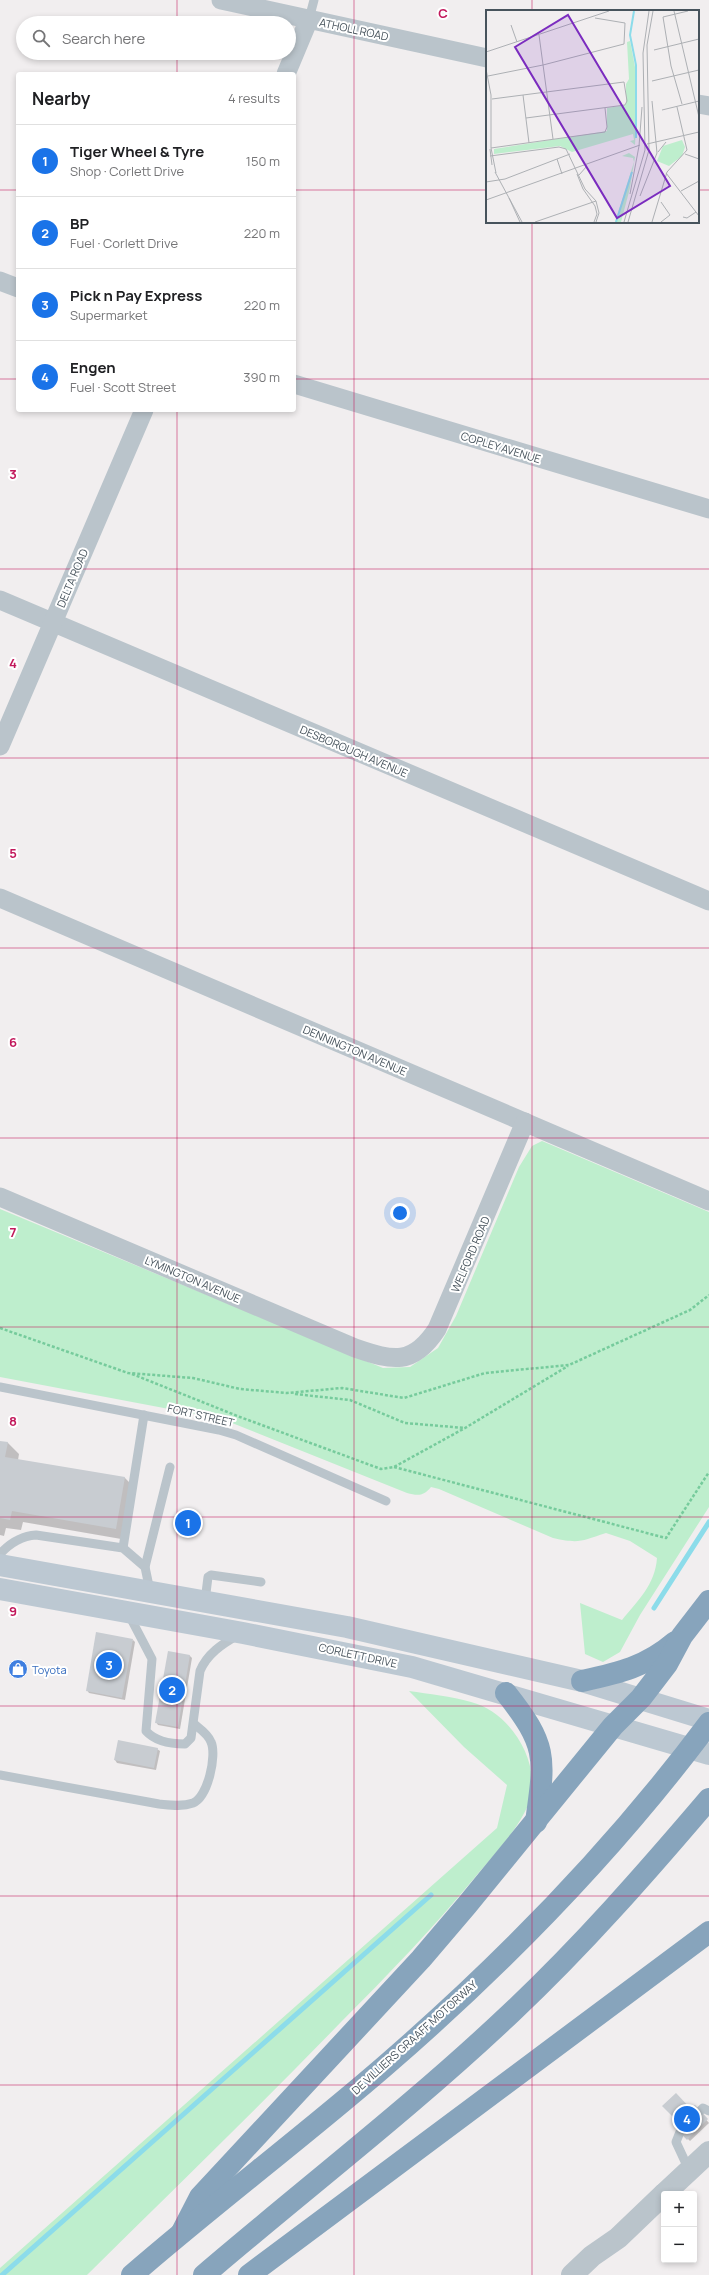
<!DOCTYPE html>
<html lang="en">
<head>
<meta charset="utf-8">
<style>
	body { margin:0; font-family:Manrope,sans-serif; background:#f2f2f2; color:#202124 }
	.controls { position:absolute; right:12px; bottom:12px; display:grid; overflow:hidden; border-radius:4px; box-shadow:0 2px 6px #0003 }
	.controls button { width:36px; height:36px; display:grid; place-items:center; padding:0; border:0; border-bottom:1px solid #e0e0e0; background:#fff; color:#202124; font:20px sans-serif }
	.you { position:absolute; left:400px; top:1213px; width:14px; height:14px; margin:-10px; border:3px solid #fff; border-radius:50%; background:#1a73e8; box-shadow:0 0 0 6px #1a73e833 }
	.badge { display:grid; place-items:center; width:26px; height:26px; border-radius:50%; background:#1a73e8; color:#fff; font-size:13px; font-weight:700 }
	.pin { position:absolute; translate:-50% -50%; border:2px solid #fff; box-shadow:0 1px 4px #0006 }
	.list { margin:0; padding:0; list-style:none }
	h2 { display:flex; justify-content:space-between; align-items:center; height:52px; margin:0; padding:0 16px; font-size:17px }
	h2 small { font-size:13px; font-weight:400; color:#757577 }
	.list li { display:grid; grid-template-columns:26px 1fr auto; gap:12px; align-items:center; box-sizing:border-box; height:72px; padding:0 16px; border-top:1px solid #e0e0e0 }
	.list b { display:block; font-size:15px; white-space:nowrap }
	.list p { margin:0; font-size:13px; white-space:nowrap; color:#757577 }
	.list em { font-size:13px; font-style:normal; color:#757577 }
	.icon { flex:none; width:22px; height:22px; fill:none; stroke:currentColor; stroke-width:2; stroke-linecap:round; stroke-linejoin:round }
	.map { position:relative; flex:none; width:709px; height:2275px; overflow:hidden }
	.search { position:absolute; background:#fff; box-shadow:0 2px 6px #0003; left:16px; top:16px; width:280px; height:44px; display:flex; align-items:center; gap:10px; box-sizing:border-box; padding:0 14px; border-radius:22px; color:#757577; font-size:15px }
	.panel { position:absolute; background:#fff; box-shadow:0 2px 6px #0003; left:16px; top:72px; width:280px; height:340px; border-radius:4px }
	.map>svg:first-child { display:block }
</style>
</head>
<body>
<div class="map">
<svg width="709" height="2275" viewBox="0 0 709 2275">
	<rect width="100%" height="100%" fill="#f1eeef"/>
	<g fill="#beeecd">
		<path d="M542,1141L709,1212V1507L640,1615L620,1652L603,1662L585,1654L580,1603L622,1620C638,1600 655,1585 657,1558L630,1541L606,1533C581,1541 580,1544 553,1538L439,1489L431,1487C424,1496 418,1496 407,1493L222,1419L0,1377V1209L383,1368L410,1367L438,1348L456,1316L519,1167L532,1146Z"/>
		<path d="M409,1691C429,1694 451,1696 471,1702C507,1711 535,1753 532,1789C530,1818 494,1854 476,1876C433,1928 388,1975 341,2022C258,2108 172,2191 87,2275H0V2268L497,1828L507,1785L464,1747Z"/>
	</g>
	<g fill="#0003">
		<path d="M0,1442L8,1443L19,1454L18,1460L125,1478L136,1489L127,1540L23,1522L21,1530L6,1528L4,1536L0,1535Z"/>
		<path d="M133,1640L135,1642L125,1700L89,1693L87,1690Z"/>
		<path d="M169,1652L190,1656L192,1658L180,1729L158,1725L156,1722Z"/>
		<path d="M157,1749L160,1751L156,1770L117,1763L115,1760Z"/>
		<path d="M695,2107L709,2123L690,2141L675,2126Z"/>
	</g>
	<g fill="none" stroke-linecap="round" stroke-linejoin="round">
		<g stroke="#8cdcea" stroke-width="5">
			<path d="M654,1608L709,1522"/>
			<path d="M2,2275L431,1895"/>
		</g>
	</g>
	<g fill="#c8ccd1">
		<path d="M0,1441L8,1442L5,1457L125,1477L116,1529L12,1511L10,1520L0,1518Z"/>
		<path d="M96,1632L133,1639L122,1698L86,1691Z"/>
		<path d="M168,1651L190,1655L178,1727L155,1723Z"/>
		<path d="M118,1740L158,1748L154,1768L114,1760Z"/>
		<path d="M676,2093L691,2109L695,2105L708,2119L687,2140L674,2126L678,2122L662,2106Z"/>
	</g>
	<g fill="none" stroke-linecap="round" stroke-linejoin="round">
		<g stroke="#76cb9c" stroke-width="2.5" stroke-dasharray="3 2" stroke-linecap="butt">
			<path d="M0,1328L128,1373L193,1378L240,1389L287,1393L342,1388L404,1398L485,1373L569,1365L690,1310L709,1295"/>
			<path d="M132,1374L240,1417L381,1469L394,1467L465,1428L568,1366"/>
			<path d="M295,1394L350,1400L405,1423L465,1428"/>
			<path d="M394,1467L666,1538L709,1472"/>
		</g>
		<g stroke="#bac4cb" stroke-width="9">
			<path d="M309,19L314,0"/>
			<path d="M0,1387L219,1430L236,1435L386,1501"/>
			<path d="M123,1548L144,1415"/>
			<path d="M0,1554C10,1543 21,1536 36,1535L123,1548L145,1567L150,1591"/>
			<path d="M145,1567L170,1467"/>
			<path d="M205,1601L208,1577L211,1575L261,1582"/>
			<path d="M129,1615L152,1659L146,1731C155,1741 171,1744 185,1744L191,1738L200,1671C207,1654 222,1644 238,1635"/>
			<path d="M0,1775L159,1804C170,1805 182,1807 193,1803C208,1797 217,1755 211,1742C208,1734 200,1729 194,1724"/>
			<path d="M700,2111L703,2108L709,2111"/>
			<path d="M680,2132L676,2142L689,2170"/>
		</g>
		<g stroke="#bac4cb" stroke-width="19">
			<path d="M221,0L487,58"/>
			<path d="M286,74L309,19"/>
			<path d="M698,104L709,106"/>
			<path d="M0,281L18,288"/>
			<path d="M294,384L709,509"/>
			<path d="M0,600L709,901"/>
			<path d="M0,746L144,410"/>
			<path d="M0,898L709,1201"/>
			<path d="M0,1197L355,1348C393,1361 413,1366 437,1329L525,1122"/>
		</g>
		<g stroke="#bac4cb" stroke-width="22">
			<path d="M664,2194L709,2152"/>
			<path d="M572,2275L592,2256L618,2238L664,2194"/>
		</g>
		<g stroke="#bcc8d2" stroke-width="22">
			<path d="M0,1565L347,1627L582,1681L709,1720"/>
			<path d="M0,1589L243,1633L412,1667L709,1754"/>
		</g>
		<g stroke="#87a4bc" stroke-width="22">
			<path d="M582,1681C618,1673 646,1667 675,1642"/>
			<path d="M506,1693C548,1746 545,1758 536,1822"/>
			<path d="M182,2232L200,2197L421,1959L467,1905L613,1726L641,1698L667,1664L682,1636L709,1601"/>
			<path d="M132,2275C215,2203 303,2137 386,2065C505,1962 615,1849 709,1723"/>
			<path d="M204,2275C307,2187 414,2105 512,2012C583,1945 646,1873 709,1799"/>
			<path d="M249,2275L709,1932"/>
		</g>
	</g>
	<path fill="none" stroke="#c2185b" stroke-width="1" stroke-opacity="0.55" d="M177,0V23M354,0V2275M532,0V11M177,53V74M0,190H18M294,190H487M698,190H709M532,222V2275M0,379H18M294,379H709M177,410V2275M0,569H709M0,758H709M0,948H709M0,1138H709M0,1327H709M0,1517H709M0,1706H709M0,1896H709M0,2085H709"/>
	<defs>
		<g id="shop-disc" transform="scale(1)"><circle r="9.5" fill="#3f7fe0" stroke="#fff"/><path d="M-5-2.5h2.3a2.7 3.5 0 0 1 5.4 0H5L5.5 6h-11ZM-1.5-2.5h3a1.5 2.3 0 0 0-3 0Z" fill="#fff"/></g>
	</defs>
	<g fill-rule="evenodd">
		<use href="#shop-disc" x="18" y="1669"/>
	</g>
	<g text-anchor="middle" dominant-baseline="central" stroke-width="4" stroke-linejoin="round" paint-order="stroke">
		<g font-size="11" fill="#47535c" stroke="#fff">
			<text transform="translate(354 29) rotate(12)">ATHOLL ROAD</text>
			<text transform="translate(501 447) rotate(17)">COPLEY AVENUE</text>
			<text transform="translate(72 578) rotate(-67)">DELTA ROAD</text>
			<text transform="translate(354 751) rotate(23)">DESBOROUGH AVENUE</text>
			<text transform="translate(355 1050) rotate(23)">DENNINGTON AVENUE</text>
			<text transform="translate(470 1254) rotate(-67)">WELFORD ROAD</text>
			<text transform="translate(193 1279) rotate(23)">LYMINGTON AVENUE</text>
			<text transform="translate(201 1415) rotate(13)">FORT STREET</text>
			<text transform="translate(358 1655) rotate(12)">CORLETT DRIVE</text>
			<text transform="translate(414 2037) rotate(-42)">DE VILLIERS GRAAFF MOTORWAY</text>
		</g>
		<g font-size="11" fill="#366cbe" stroke="#fff" text-anchor="start">
			<text x="32" y="1669">Toyota</text>
		</g>
	</g>
	<g transform="translate(486 10)">
		<rect width="213" height="213" fill="#f1eeef"/>
		<path d="M144,31L149,57L151,96L149,135L144,131L148,130L147,124L86,142L74,136L8,144V139L121,121V98L140,95V74L143,69L141,32ZM196,130L199,137L196,146L183,156L171,151L177,136ZM143,143L149,147L144,178L135,212H129L148,152L147,148L136,146Z" fill="#beeecd"/>
		<path fill="none" stroke="#8cdcea" stroke-width="2" d="M148,1L144,25L150,55V128M130,212L146,162"/>
		<path fill="none" stroke="#adb0b4" stroke-width="1" d="M188,1L213,107M25,15L31,32M53,25L67,129M168,40L213,29M0,42L123,1M0,59L5,85V138L10,163M2,66L57,55L138,34L139,13L109,8M166,71L213,60M37,85L43,133M6,89L138,72L141,91L139,95L40,108M196,94L185,56L177,7L202,1M176,100L213,91M161,134L213,122M5,138L119,122L121,117L119,98M4,139L6,155M172,142L180,132M199,144L213,149M4,146L73,137L80,139L99,179L110,191L113,203L110,212M71,149L76,164M9,162L36,212M180,163L213,206M91,164L97,179L109,196L111,204L108,212M93,165L101,156M0,172L19,169L84,144M195,181L213,171M144,184L153,136L156,97M154,186L171,143L166,91M23,188L34,212M0,190L154,135M197,207L201,208L210,202M49,212L110,191M138,212L159,140L157,43L163,1M142,212L163,140L161,35L167,1M166,212L181,162L201,140L191,97M175,212L184,205L175,192"/>
		<path fill="#7b2cbf" fill-opacity="0.15" stroke="#7b2cbf" stroke-width="2" d="M82,5L184,176L131,208L29,37Z"/>
		<rect width="213" height="213" fill="none" stroke="#47535c" stroke-width="2"/>
	</g>
	<g font-size="13" text-anchor="middle" font-weight="bold" fill="#c2185b" stroke="#fff" stroke-width="4" stroke-linejoin="round" paint-order="stroke">
		<text x="443" y="18">C</text>
		<text x="13" y="479">3</text>
		<text x="13" y="668">4</text>
		<text x="13" y="858">5</text>
		<text x="13" y="1047">6</text>
		<text x="13" y="1237">7</text>
		<text x="13" y="1426">8</text>
		<text x="13" y="1616">9</text>
	</g>
</svg>
<div class="controls">
<button>+</button>
<button>−</button>
</div>
<div class="you"></div>
<div class="pin badge" style="left:188px;top:1523px">1</div>
<div class="pin badge" style="left:172px;top:1690px">2</div>
<div class="pin badge" style="left:109px;top:1665px">3</div>
<div class="pin badge" style="left:687px;top:2119px">4</div>
<div class="search"><svg class="icon" aria-label="search" viewBox="0 0 24 24"><circle cx="10" cy="10" r="6"/><path d="M15 15l6 6"/></svg>Search here</div>
<section class="panel">
<h2>Nearby<small>4 results</small></h2>
<ul class="list">
<li><span class="badge">1</span><div><b>Tiger Wheel &amp; Tyre</b><p>Shop · Corlett Drive</p></div><em>150 m</em></li>
<li><span class="badge">2</span><div><b>BP</b><p>Fuel · Corlett Drive</p></div><em>220 m</em></li>
<li><span class="badge">3</span><div><b>Pick n Pay Express</b><p>Supermarket</p></div><em>220 m</em></li>
<li><span class="badge">4</span><div><b>Engen</b><p>Fuel · Scott Street</p></div><em>390 m</em></li>
</ul>
</section>
</div>
</body>
</html>
